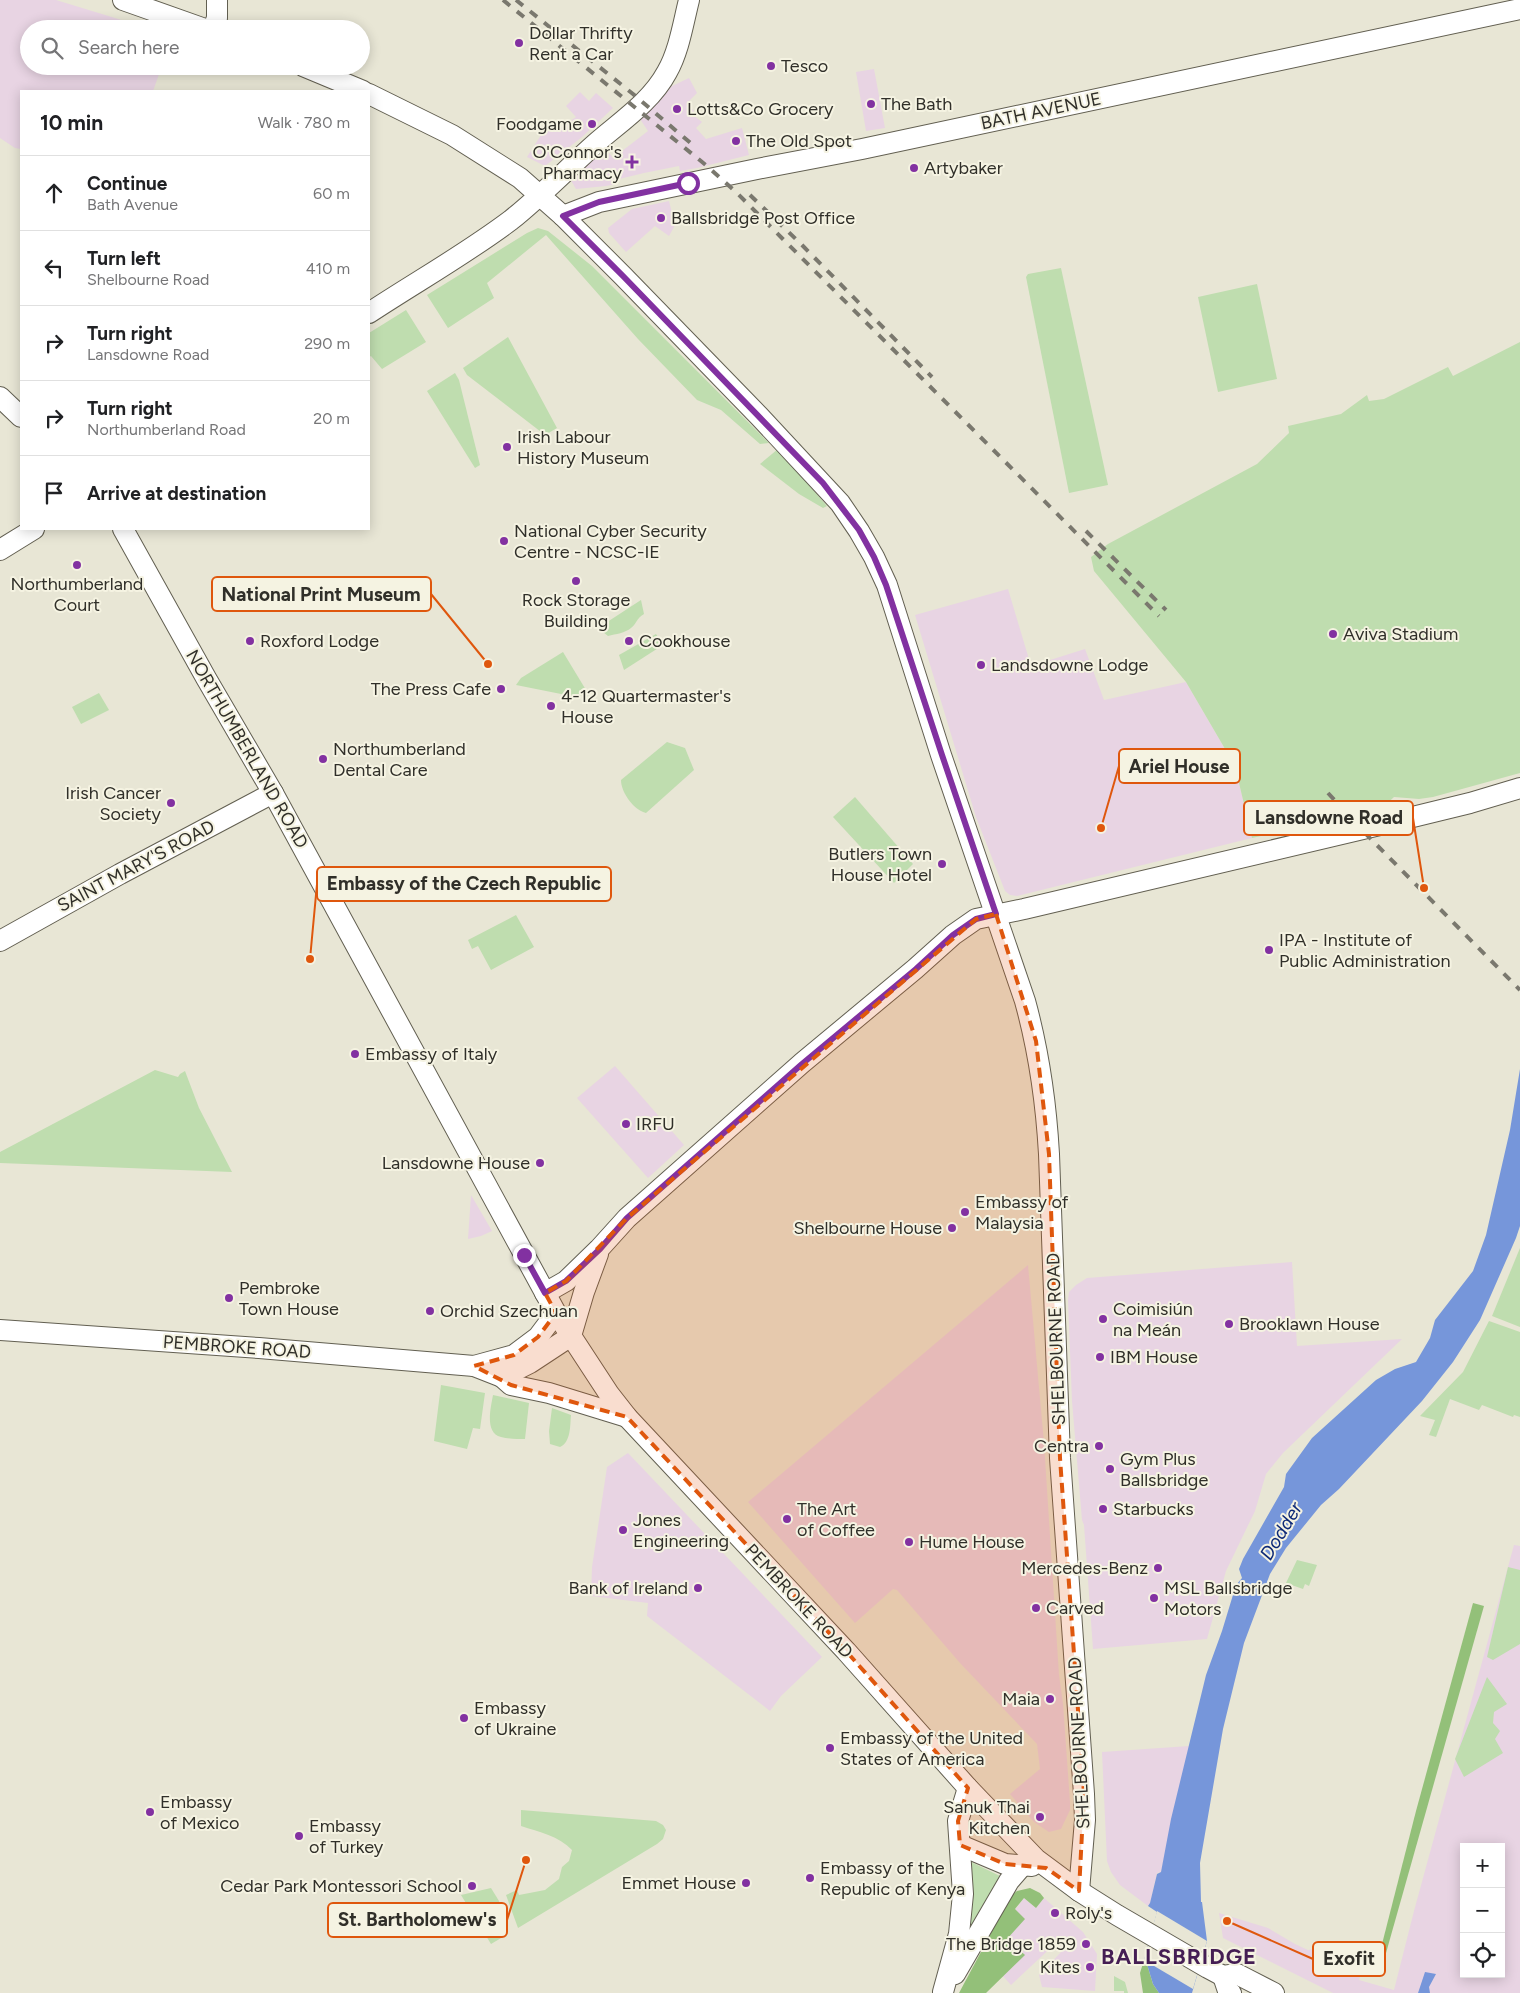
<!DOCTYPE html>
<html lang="en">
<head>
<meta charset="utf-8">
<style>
	body { margin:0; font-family:Figtree,sans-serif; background:#f6f6f6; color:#202124 }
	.controls { position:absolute; right:15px; bottom:15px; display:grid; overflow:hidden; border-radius:0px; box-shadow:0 2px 12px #0003 }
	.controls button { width:45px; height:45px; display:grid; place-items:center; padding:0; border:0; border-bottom:1px solid #e0e0e0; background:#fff; color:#202124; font:25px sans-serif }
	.stop { position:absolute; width:15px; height:15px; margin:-11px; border:4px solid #8231a1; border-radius:50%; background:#fff }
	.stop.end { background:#8231a1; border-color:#fff; box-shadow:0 1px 5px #0008 }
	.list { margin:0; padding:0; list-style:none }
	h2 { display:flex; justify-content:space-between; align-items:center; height:65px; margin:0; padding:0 20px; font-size:21px }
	h2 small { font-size:16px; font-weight:400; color:#757577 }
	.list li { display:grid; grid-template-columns:32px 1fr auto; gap:15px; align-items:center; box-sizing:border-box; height:75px; padding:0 20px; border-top:1px solid #e0e0e0 }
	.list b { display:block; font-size:19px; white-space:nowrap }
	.list p { margin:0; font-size:16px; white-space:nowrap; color:#757577 }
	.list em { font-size:16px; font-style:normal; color:#757577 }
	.icon { flex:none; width:28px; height:28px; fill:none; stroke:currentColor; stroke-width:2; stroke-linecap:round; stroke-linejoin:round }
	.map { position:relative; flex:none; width:1520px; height:1993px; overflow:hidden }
	.search { position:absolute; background:#fff; box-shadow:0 2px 12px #0003; left:20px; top:20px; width:350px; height:55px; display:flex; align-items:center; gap:12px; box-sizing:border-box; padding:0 18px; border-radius:28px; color:#757577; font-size:19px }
	.panel { position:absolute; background:#fff; box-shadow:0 2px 12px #0003; left:20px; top:90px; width:350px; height:440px; border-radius:0px }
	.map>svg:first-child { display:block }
</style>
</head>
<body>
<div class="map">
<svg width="1520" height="1993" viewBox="0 0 1520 1993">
	<rect width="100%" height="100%" fill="#e8e6d5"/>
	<g fill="#e8d4e3" fill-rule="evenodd">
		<path d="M0,0H56L151,29H29V66H162L153,91H21V149L15,148L0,138Z"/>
		<path d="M874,69L885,128L866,131L856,72Z"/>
		<path d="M689,78L697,93L687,103L694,111L692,114L702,122L696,128L706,139L742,128L749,155L697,168L680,171L679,166L644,173L615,180L616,184L606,186L576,189L569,177L605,148L613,158L648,131L640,119L672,86Z"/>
		<path d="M580,92L589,101L596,93L613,108L582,137L545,166L527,157L550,121L562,127L576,117L566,106Z"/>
		<path d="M669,201L675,225L669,236L655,226L626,252L609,233L608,228L632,209Z"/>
		<path d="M1008,589L1031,666L1085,649L1104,700L1186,682L1235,766L1252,838L1017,896L1010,895L1005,891L976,817L915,615Z"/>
		<path d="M615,1066L684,1145L648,1178L577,1098Z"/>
		<path d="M471,1195L492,1231L481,1236L468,1239Z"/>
		<path d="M1292,1262L1297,1346L1402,1339L1283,1453L1266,1474L1255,1511L1226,1571L1207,1639L1093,1649L1084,1525L1082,1520L1072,1401L1068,1300L1069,1292L1076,1285L1087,1278Z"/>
		<path d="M1028,1265L1044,1443L1059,1675L1063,1704L1070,1802V1810L1061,1829L1049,1832L1034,1822L1010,1794L1040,1769L1037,1744L960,1663L897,1590L893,1589L855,1623L748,1502Z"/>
		<path d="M628,1453L822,1657L781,1696L770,1711L647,1616L648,1603L591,1596L592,1567L607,1467Z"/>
		<path d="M1514,1545L1520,1546V1993H1333L1223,1938L1219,1913L1268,1928L1295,1944L1308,1950L1313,1949L1349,1964L1345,1976H1347L1350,1966L1362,1969L1359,1980L1394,1990L1414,1911ZM1464,1847H1501V1974H1464Z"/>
		<path d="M1189,1746L1161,1872L1157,1873L1150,1904L1148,1906L1120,1885L1111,1872L1107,1861L1102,1752Z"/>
		<path d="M1024,1898L1036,1908L1044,1898L1083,1932L1097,1954L1095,1991L1042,1987L1039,1975L1064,1949L1057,1942L1011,1985L1002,1975L1007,1940L1015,1910Z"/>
	</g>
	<g fill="#bfddaf">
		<path d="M538,228L548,231L592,266L769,443L760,444L721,410L697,400L638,339L546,235L487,283L494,298L448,328L427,295L527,233Z"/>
		<path d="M1061,268L1108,485L1069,493L1026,277L1028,274Z"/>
		<path d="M1257,284L1277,379L1218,392L1198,297Z"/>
		<path d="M406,310L426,342L382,369L371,356L369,357V333Z"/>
		<path d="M508,337L557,428L545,435L467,375L463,368Z"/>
		<path d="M1520,342V773L1433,797L1419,799L1394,797L1378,812L1314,824L1252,838L1235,766L1186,682L1094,571L1091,557L1108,544L1257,464L1289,433L1288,426L1341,414L1367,395L1369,401L1384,399L1448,367L1453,376Z"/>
		<path d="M455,373L459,380L480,465L475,468L427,391Z"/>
		<path d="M778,449L827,506L823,508L799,494L760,464Z"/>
		<path d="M641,600L644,614C636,619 637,623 631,628C625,633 616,634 608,636L598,628Z"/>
		<path d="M656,634L663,645L624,670L619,655Z"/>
		<path d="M563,652L589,695L571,696L516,685L521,678Z"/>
		<path d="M99,693L109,710L81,724L72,707Z"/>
		<path d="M667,742L685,748L694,770L646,813C634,810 621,793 621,780Z"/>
		<path d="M855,797L913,864L894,883L833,817Z"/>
		<path d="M516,915L534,947L491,970L478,946L472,949L468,940Z"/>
		<path d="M155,1070L178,1077L180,1074L185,1071L199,1108L232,1172L0,1163V1152Z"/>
		<path d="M1520,1248V1327L1492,1316Z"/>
		<path d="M1489,1321L1520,1332V1417L1514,1415L1513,1417L1482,1405L1479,1410L1450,1399L1436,1437L1429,1435L1435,1420L1420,1416L1463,1372Z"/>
		<path d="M441,1385L485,1393L480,1429L473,1428L467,1449L434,1441Z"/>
		<path d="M493,1395L529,1403L525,1439C518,1439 509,1439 501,1437C484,1433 491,1407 493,1395Z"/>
		<path d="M552,1408L571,1415C570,1426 571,1442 560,1447L550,1444L549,1431Z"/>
		<path d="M1297,1560L1317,1565L1309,1586L1305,1584L1303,1589L1286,1583Z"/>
		<path d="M1508,1567L1520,1570V1644L1493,1660L1487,1657Z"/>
		<path d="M1487,1677L1507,1704L1494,1712L1493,1723L1500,1731L1495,1739L1503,1753L1464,1777L1455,1759Z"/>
		<path d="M521,1810L656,1821L663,1825L666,1830L663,1839L657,1844L518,1928L506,1895L517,1890L519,1895L545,1890L559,1879L562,1867L569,1861L572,1850C559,1836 539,1832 521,1826Z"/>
		<path d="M969,1861L1000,1876L976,1925L969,1933Z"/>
		<path d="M491,1888L499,1901L508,1934L491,1944L461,1895Z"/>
		<path d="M1114,1976L1125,1982L1128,1993H1124V1991H1114Z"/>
	</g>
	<g fill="#93c079">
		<path d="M1473,1603L1484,1606L1386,1953L1383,1954L1381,1948L1416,1811Z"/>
		<path d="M1030,1888L1040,1893L1044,1898L1036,1908L1024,1898L1015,1909L1025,1919L1007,1939L1025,1955L986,1993H959L1011,1896L1017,1891Z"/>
		<path d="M1144,1960L1146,1961L1153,1984L1159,1993H1143L1140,1973Z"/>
	</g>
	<g fill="#7696da">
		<path d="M1520,1069V1226L1516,1238L1480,1320L1453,1362L1422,1401L1339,1489L1321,1505L1286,1548L1270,1574L1244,1643L1223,1729L1200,1863L1201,1902H1202L1207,1941L1192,1993H1159L1153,1984L1146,1961L1144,1960L1157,1912L1148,1906L1150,1903L1157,1874L1161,1872L1171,1819L1206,1675L1222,1631L1236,1585L1242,1578L1239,1569L1243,1559L1284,1487L1286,1474L1312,1438L1376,1380L1395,1369L1416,1362L1430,1338L1435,1320L1473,1271L1486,1235L1510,1130Z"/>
		<path d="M1425,1972L1436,1974L1429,1987L1430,1993H1418Z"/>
	</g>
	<path fill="#e8e6d5" d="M1157,1911L1207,1941L1193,1989L1144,1960Z"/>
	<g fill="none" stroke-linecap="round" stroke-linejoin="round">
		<g stroke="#625f51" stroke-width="22">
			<g id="secondary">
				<path d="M123,0L205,29"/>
				<path d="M213,29L217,18V0"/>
				<path d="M303,66L363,91"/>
				<path d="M369,94L452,135L520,178L563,216L623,276L759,416L840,503L859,531L874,557L887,585L941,755L1025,1001C1039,1052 1046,1101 1049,1154L1060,1458L1084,1794L1085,1820L1079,1891"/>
				<path d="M563,216L599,202L757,169L862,149L1520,9"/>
				<path d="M369,313C416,282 466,254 511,220C541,196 567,169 595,144C620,122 651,102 667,72C679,51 683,24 689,0"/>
				<path d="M0,397L21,417"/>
				<path d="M123,529L206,678L273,793L556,1313L609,1394L627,1417L846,1651L968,1788L1036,1859L1079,1891L1117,1915L1208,1968L1223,1976L1237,1974L1274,1993"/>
				<path d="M0,550L34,529"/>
				<path d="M0,941L120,874L273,793"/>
				<path d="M545,1293L566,1281L599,1249L627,1218L802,1063L915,969L953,935L976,919L1024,909L1384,824L1470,803L1520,788"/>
				<path d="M0,1330L259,1348L474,1366L502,1377L511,1385L549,1393L627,1417"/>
				<path d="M571,1336L584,1292L598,1254"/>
				<path d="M474,1366L514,1355L538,1337L556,1313"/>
				<path d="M502,1377L530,1363L571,1336"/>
				<path d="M960,1845L1005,1864L1032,1866"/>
				<path d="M955,1974L1009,1881L1022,1866"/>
				<path d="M1223,1976L1228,1991L1231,1993"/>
				<path d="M943,1992L959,1934L963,1894L958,1821L968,1788"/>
			</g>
		</g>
		<use href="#secondary" stroke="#fff" stroke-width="20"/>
		<g stroke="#7a786e" stroke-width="4" stroke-dasharray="9 9" stroke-linecap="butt">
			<path d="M503,0L707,166L736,192L1159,616"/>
			<path d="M516,0L633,94L694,146"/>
			<path d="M750,195L802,245L932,377"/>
			<path d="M1086,531L1166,610"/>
			<path d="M1328,793L1361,829L1520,990"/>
		</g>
	</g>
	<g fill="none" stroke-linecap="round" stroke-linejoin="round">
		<path stroke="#8231a1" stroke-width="6" d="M524,1255L545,1293L566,1281L600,1249L627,1218L802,1064L916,969L953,935L976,919L996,914L942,755L886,585L874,557L859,530L823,483L623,276L563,216L599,202L688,183"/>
	</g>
	<path fill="#df570d" fill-opacity="0.2" stroke="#df570d" stroke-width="4" stroke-dasharray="10 6" stroke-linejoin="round" d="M996,914L1036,1041L1049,1154L1060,1458L1084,1794L1079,1891L1046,1868L1005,1864L960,1845L958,1821L968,1788L846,1651L627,1417L511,1385L474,1366L514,1355L538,1337L556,1313L545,1293L566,1281L627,1218L976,919Z"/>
	<g fill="#8231a1" stroke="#f5f3e2" stroke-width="2">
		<circle cx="519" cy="43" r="5"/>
		<circle cx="771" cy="66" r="5"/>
		<circle cx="871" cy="104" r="5"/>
		<circle cx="677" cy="109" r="5"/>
		<circle cx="592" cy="124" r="5"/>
		<circle cx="736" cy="141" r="5"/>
		<path d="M629.5 154.5h5v5h5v5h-5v5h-5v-5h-5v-5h5z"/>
		<circle cx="914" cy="168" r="5"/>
		<circle cx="661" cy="218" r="5"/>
		<circle cx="507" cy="447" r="5"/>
		<circle cx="504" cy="541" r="5"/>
		<circle cx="77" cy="565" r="5"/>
		<circle cx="576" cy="581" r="5"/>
		<circle cx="1333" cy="634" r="5"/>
		<circle cx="250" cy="641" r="5"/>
		<circle cx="629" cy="641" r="5"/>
		<circle cx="981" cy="665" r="5"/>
		<circle cx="501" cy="689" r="5"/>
		<circle cx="551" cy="706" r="5"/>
		<circle cx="323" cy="759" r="5"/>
		<circle cx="171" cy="803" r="5"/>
		<circle cx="942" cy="864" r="5"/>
		<circle cx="1269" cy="950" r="5"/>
		<circle cx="355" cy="1054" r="5"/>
		<circle cx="626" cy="1124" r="5"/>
		<circle cx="540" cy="1163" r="5"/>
		<circle cx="965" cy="1212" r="5"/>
		<circle cx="952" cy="1228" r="5"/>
		<circle cx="229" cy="1298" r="5"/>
		<circle cx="430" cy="1311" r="5"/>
		<circle cx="1103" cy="1319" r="5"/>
		<circle cx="1229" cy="1324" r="5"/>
		<circle cx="1100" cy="1357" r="5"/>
		<circle cx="1099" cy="1446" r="5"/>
		<circle cx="1110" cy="1469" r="5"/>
		<circle cx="1103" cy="1509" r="5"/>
		<circle cx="787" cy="1519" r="5"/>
		<circle cx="623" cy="1530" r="5"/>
		<circle cx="909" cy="1542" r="5"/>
		<circle cx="1158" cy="1568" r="5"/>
		<circle cx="698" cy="1588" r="5"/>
		<circle cx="1154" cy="1598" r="5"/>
		<circle cx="1036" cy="1608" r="5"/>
		<circle cx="1050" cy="1699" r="5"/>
		<circle cx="464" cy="1718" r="5"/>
		<circle cx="830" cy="1748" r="5"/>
		<circle cx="150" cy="1812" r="5"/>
		<circle cx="1040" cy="1817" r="5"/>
		<circle cx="299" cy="1836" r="5"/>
		<circle cx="810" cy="1878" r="5"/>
		<circle cx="746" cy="1883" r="5"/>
		<circle cx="472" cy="1886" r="5"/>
		<circle cx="1055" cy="1913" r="5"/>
		<circle cx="1086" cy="1944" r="5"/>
		<circle cx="1090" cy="1967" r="5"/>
	</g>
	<g text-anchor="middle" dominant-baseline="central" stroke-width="4" stroke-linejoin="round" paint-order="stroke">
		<g font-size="18" fill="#302f29" stroke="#f5f3e2" text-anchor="start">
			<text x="529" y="33">Dollar Thrifty<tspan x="529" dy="21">Rent a Car</tspan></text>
			<text x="781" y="66">Tesco</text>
			<text x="881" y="104">The Bath</text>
			<text x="687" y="109">Lotts&amp;Co Grocery</text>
			<text x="582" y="124" text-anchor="end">Foodgame</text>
			<text x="746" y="141">The Old Spot</text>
			<text x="622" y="152" text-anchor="end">O'Connor's<tspan x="622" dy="21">Pharmacy</tspan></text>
			<text x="924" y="168">Artybaker</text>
			<text x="671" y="218">Ballsbridge Post Office</text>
			<text x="517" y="437">Irish Labour<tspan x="517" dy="21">History Museum</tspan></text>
			<text x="514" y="531">National Cyber Security<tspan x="514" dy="21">Centre - NCSC-IE</tspan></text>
			<text x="77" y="584" text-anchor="middle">Northumberland<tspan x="77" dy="21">Court</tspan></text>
			<text x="576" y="600" text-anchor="middle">Rock Storage<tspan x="576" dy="21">Building</tspan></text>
			<text x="1343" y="634">Aviva Stadium</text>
			<text x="260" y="641">Roxford Lodge</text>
			<text x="639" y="641">Cookhouse</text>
			<text x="991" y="665">Landsdowne Lodge</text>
			<text x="491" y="689" text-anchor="end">The Press Cafe</text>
			<text x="561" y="696">4-12 Quartermaster's<tspan x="561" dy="21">House</tspan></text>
			<text x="333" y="749">Northumberland<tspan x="333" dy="21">Dental Care</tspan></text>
			<text x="161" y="793" text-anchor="end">Irish Cancer<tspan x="161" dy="21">Society</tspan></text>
			<text x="932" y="854" text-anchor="end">Butlers Town<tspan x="932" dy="21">House Hotel</tspan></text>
			<text x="1279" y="940">IPA - Institute of<tspan x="1279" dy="21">Public Administration</tspan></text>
			<text x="365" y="1054">Embassy of Italy</text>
			<text x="636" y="1124">IRFU</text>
			<text x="530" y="1163" text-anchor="end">Lansdowne House</text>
			<text x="975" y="1202">Embassy of<tspan x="975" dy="21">Malaysia</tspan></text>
			<text x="942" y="1228" text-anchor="end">Shelbourne House</text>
			<text x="239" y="1288">Pembroke<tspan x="239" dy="21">Town House</tspan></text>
			<text x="1113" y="1309">Coimisiún<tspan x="1113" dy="21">na Meán</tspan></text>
			<text x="440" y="1311">Orchid Szechuan</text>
			<text x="1239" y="1324">Brooklawn House</text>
			<text x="1110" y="1357">IBM House</text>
			<text x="1089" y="1446" text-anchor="end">Centra</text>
			<text x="1120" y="1459">Gym Plus<tspan x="1120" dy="21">Ballsbridge</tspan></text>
			<text x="797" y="1509">The Art<tspan x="797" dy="21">of Coffee</tspan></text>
			<text x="1113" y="1509">Starbucks</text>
			<text x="633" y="1520">Jones<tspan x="633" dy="21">Engineering</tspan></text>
			<text x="919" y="1542">Hume House</text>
			<text x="1148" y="1568" text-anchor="end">Mercedes-Benz</text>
			<text x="688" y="1588" text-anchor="end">Bank of Ireland</text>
			<text x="1164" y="1588">MSL Ballsbridge<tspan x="1164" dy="21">Motors</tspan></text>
			<text x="1046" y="1608">Carved</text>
			<text x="1040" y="1699" text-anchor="end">Maia</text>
			<text x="474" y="1708">Embassy<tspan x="474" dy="21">of Ukraine</tspan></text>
			<text x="840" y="1738">Embassy of the United<tspan x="840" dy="21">States of America</tspan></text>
			<text x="160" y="1802">Embassy<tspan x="160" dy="21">of Mexico</tspan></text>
			<text x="1030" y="1807" text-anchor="end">Sanuk Thai<tspan x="1030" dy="21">Kitchen</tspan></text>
			<text x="309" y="1826">Embassy<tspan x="309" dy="21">of Turkey</tspan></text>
			<text x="820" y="1868">Embassy of the<tspan x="820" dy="21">Republic of Kenya</tspan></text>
			<text x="736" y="1883" text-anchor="end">Emmet House</text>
			<text x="462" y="1886" text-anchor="end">Cedar Park Montessori School</text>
			<text x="1065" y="1913">Roly's</text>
			<text x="1076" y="1944" text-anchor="end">The Bridge 1859</text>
			<text x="1080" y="1967" text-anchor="end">Kites</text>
		</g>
		<g font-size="18" fill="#302f29" stroke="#f5f3e2">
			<text transform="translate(1041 111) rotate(-12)">BATH AVENUE</text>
			<text transform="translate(247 749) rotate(60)">NORTHUMBERLAND ROAD</text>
			<text transform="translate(136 866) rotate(-28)">SAINT MARY'S ROAD</text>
			<text transform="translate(1056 1339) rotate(-92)">SHELBOURNE ROAD</text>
			<text transform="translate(237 1347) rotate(4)">PEMBROKE ROAD</text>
			<text transform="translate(799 1601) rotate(47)">PEMBROKE ROAD</text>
			<text transform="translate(1079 1743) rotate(-93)">SHELBOURNE ROAD</text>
		</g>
		<g font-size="19" font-style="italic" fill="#0d2977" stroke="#f5f3e2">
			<text transform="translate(1281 1531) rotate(-59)">Dodder</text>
		</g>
		<g font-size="22" font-weight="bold" letter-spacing="1" fill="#451e54" stroke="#f5f3e2">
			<text x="1179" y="1956">BALLSBRIDGE</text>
		</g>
	</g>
	<path fill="none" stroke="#df570d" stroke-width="2" d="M488 664L431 594M1101 828L1119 766M1424 888L1413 818M310 959L317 884M526 1860L507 1920M1227 1921L1313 1959"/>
	<g fill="#df570d" stroke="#f5f3e2" stroke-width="2">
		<circle cx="488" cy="664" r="5"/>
		<circle cx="1101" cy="828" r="5"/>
		<circle cx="1424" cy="888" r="5"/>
		<circle cx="310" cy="959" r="5"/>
		<circle cx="526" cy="1860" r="5"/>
		<circle cx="1227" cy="1921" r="5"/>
	</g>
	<g fill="#f5f3e2" stroke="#df570d" stroke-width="2">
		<rect x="212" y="577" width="219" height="34" rx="5"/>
		<rect x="1119" y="749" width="121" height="34" rx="5"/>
		<rect x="1244" y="801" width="169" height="34" rx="5"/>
		<rect x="317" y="867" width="294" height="34" rx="5"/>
		<rect x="328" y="1903" width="179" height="34" rx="5"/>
		<rect x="1313" y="1942" width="72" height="34" rx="5"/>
	</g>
	<g font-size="19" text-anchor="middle" font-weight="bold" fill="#302f29">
		<text x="321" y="601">National Print Museum</text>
		<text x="1179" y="773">Ariel House</text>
		<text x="1329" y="824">Lansdowne Road</text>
		<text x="464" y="890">Embassy of the Czech Republic</text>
		<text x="417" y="1926">St. Bartholomew's</text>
		<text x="1349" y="1965">Exofit</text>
	</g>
</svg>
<div class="controls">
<button>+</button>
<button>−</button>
<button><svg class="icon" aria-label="locate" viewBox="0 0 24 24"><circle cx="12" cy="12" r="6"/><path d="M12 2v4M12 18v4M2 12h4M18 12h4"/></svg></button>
</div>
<div class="stop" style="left:688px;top:183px"></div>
<div class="stop end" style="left:524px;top:1255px"></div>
<div class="search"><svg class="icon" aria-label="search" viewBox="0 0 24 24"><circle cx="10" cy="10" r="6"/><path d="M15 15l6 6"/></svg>Search here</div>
<section class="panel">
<h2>10 min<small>Walk · 780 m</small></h2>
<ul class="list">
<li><svg class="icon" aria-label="ahead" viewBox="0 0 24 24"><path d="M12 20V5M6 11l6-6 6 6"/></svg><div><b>Continue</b><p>Bath Avenue</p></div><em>60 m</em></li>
<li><svg class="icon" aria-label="left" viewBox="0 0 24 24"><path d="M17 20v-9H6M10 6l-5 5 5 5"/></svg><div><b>Turn left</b><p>Shelbourne Road</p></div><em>410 m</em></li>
<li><svg class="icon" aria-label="right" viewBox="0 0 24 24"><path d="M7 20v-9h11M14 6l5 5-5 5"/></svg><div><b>Turn right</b><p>Lansdowne Road</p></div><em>290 m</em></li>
<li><svg class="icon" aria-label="right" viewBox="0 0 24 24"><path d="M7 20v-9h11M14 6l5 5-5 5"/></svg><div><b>Turn right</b><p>Northumberland Road</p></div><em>20 m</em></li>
<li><svg class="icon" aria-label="arrive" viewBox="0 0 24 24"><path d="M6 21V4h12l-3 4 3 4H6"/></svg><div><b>Arrive at destination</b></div></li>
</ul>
</section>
</div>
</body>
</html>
